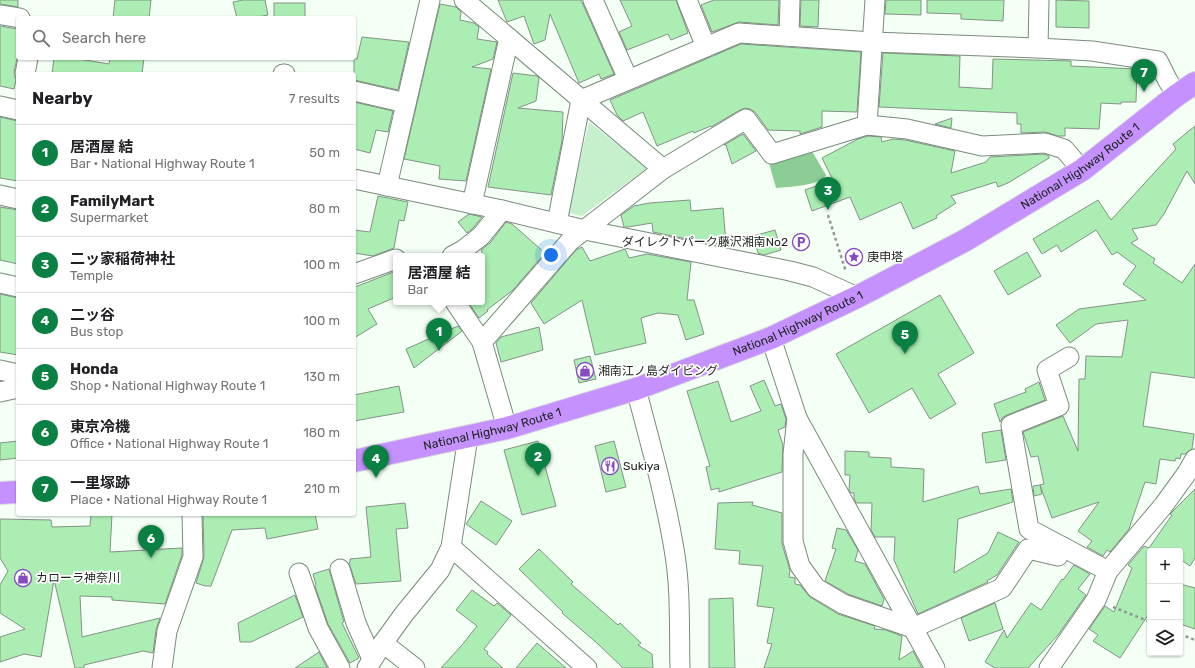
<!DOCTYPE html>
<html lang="en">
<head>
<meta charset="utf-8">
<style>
	body { margin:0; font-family:Rubik,"Noto Sans JP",sans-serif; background:#f2f2f2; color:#202124 }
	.controls { position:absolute; right:12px; bottom:12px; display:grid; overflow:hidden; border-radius:4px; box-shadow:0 1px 3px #0004 }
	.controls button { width:36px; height:36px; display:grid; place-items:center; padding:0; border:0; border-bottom:1px solid #e0e0e0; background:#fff; color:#202124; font:20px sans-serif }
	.you { position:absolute; left:551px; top:255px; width:14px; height:14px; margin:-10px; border:3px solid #fff; border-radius:50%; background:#1a73e8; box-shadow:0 0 0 6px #1a73e833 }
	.badge { display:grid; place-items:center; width:26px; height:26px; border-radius:50%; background:#0b8043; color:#fff; font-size:13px; font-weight:700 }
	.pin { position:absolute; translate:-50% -33px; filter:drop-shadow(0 1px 2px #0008) }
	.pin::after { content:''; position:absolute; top:21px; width:14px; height:12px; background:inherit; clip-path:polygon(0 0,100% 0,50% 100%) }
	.popup { position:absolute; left:393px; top:253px; width:92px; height:52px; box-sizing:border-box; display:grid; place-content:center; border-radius:4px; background:#fff; filter:drop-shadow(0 1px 3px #0005); font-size:13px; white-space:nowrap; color:#757577 }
	.popup b { font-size:15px; color:#202124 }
	.popup::after { content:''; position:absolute; left:50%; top:100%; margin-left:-8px; border:8px solid transparent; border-top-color:#fff }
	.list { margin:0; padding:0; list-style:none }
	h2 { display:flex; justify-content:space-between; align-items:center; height:52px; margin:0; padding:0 16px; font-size:17px }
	h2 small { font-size:13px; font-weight:400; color:#757577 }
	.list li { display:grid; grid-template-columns:26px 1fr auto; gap:12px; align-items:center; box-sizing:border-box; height:56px; padding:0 16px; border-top:1px solid #e0e0e0 }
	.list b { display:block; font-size:15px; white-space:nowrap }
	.list p { margin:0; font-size:13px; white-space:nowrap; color:#757577 }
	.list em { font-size:13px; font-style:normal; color:#757577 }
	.icon { flex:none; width:22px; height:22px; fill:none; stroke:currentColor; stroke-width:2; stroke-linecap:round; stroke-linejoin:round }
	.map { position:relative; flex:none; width:1195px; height:668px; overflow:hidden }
	.search { position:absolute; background:#fff; box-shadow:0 1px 3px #0004; left:16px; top:16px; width:340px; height:44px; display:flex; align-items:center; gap:10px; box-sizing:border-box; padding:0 14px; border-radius:4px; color:#757577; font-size:15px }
	.panel { position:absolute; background:#fff; box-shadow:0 1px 3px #0004; left:16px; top:72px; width:340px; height:444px; border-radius:4px }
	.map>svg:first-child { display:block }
</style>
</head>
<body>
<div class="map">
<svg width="1195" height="668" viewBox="0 0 1195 668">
	<rect width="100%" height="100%" fill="#f4fff5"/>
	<path fill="#c6f0cb" d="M589,122L647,168L582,216L568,213Z"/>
	<path fill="#8ccd95" d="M806,148L813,153L826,175C819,186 789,187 776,188L769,163L779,156Z"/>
	<g fill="#abedb3" stroke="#839485">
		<path d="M0,0H18V7L0,4Z"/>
		<path d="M115,0H151L149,18H113Z"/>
		<path d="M243,0H265L268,15L253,18H237L233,2Z"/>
		<path d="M498,0H581L614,74L601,79L599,74L579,83L550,14L545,40L534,44L524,16L507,22Z"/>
		<path d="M620,0H676L688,33L671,40L668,34L627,50L619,32L632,26Z"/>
		<path d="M714,0H779L778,25L739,22L712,32L701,5Z"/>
		<path d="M801,0H819L818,27L800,26Z"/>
		<path d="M886,0H921V15L885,14Z"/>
		<path d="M927,0H1004L1003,21L961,19V14L927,13Z"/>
		<path d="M1056,0L1089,1V28L1056,27Z"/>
		<rect x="274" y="3" width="31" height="15"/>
		<path d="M440,4L456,7L461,12L460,20L474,23L479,27L477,39L497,42L493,59L472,67L491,69L466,181L439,179L440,166L404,159Z"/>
		<path d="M0,26L18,29V54L14,72L16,80L14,89L0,86Z"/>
		<path d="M362,37L409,42L398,90L354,80V58L357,59Z"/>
		<path d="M741,44L861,52L857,112L822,111V127L800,134V131L768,130L755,112L750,109L745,108L740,110L711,127V126L694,133L693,131L657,146L643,112L623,121L617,115L610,100Z"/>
		<path d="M883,53L960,56L959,87L992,89L993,59L1071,61V66L1137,69L1136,102H1121V104L1101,103L1099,129L1065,128V136H1058L1045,132L1021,133V124H1017V113L879,107Z"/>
		<path d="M54,58H79V59L109,64L110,58H144L142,74H52Z"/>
		<path d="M513,73L537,76L539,78L536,101L518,108L563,112L562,141L551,195L488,187Z"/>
		<path d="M354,102L393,111L388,132L376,130L370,153L354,149Z"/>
		<path d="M0,117L18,121V181L0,178Z"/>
		<path d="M952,118L951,128L935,124Z"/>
		<path d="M1195,126V184L1187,171L1164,214L1156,225L1132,229L1138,239L1131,243L1155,259L1153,263L1182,283L1195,264V378L1151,372L1143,426L1194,434L1192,449L1185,454H1181L1180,459L1176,458L1175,461L1160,459L1156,484L1145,482L1129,529L1110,552L1107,550L1103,556L1087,547L1092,541L1078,531L1099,502L1052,518L1040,485L1044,484L1038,456L1031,457L1023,432L1063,416L1078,451L1079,379H1085L1086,356L1122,357L1128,320L1096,324L1070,343L1056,325L1079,309L1146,300L1123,284L1136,266L1117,252L1112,255L1096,230L1061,252L1057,245L1042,254L1033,239L1098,200L1111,220L1176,149L1173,144Z"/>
		<path d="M743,134L756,151L732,164L726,145H724Z"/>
		<path d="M868,136L881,137L882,142L893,139L905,140L955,151L951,173L986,162L990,157L1044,154L1049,156V158L1008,183L998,187L996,182L951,196L956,203L936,216L937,218L913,229L901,202L860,220L850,197L812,211L805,190L833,180L822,158L858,139Z"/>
		<path d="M378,196L408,202L404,221L399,220L394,248L373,256L354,253V230L370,232Z"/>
		<path d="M690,200L691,211L723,208L726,243L711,244L653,232L652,223L628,227H624L621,215L634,206L649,203Z"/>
		<path d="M0,207L18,210V264L0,260Z"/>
		<path d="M469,214L482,217L473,228L467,233L458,222Z"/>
		<path d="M506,222L512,224L545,253L513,290L487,310L488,311L479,318L468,302H480L482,304V252L481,250L490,243Z"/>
		<path d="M775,230L781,250L764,255L758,253L753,236Z"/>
		<path d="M582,247L590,261L625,249L629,258L647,254L691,262L687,300H694L704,334L686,340L678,315L658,313L641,318L646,343L595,355L582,300L544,324L531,303L576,250Z"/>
		<path d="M1027,252L1041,276L1008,295L994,271Z"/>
		<path d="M396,271V297L368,309L377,324L354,338V285L355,287Z"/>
		<path d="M0,294L18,298V355L0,352Z"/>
		<path d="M940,295L974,353L938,374L956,404L930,419L912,388L869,413L836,354Z"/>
		<path d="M458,326L462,331L414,368L406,349Z"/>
		<path d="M539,327L543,350L501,362L496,343L501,337Z"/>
		<path d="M590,356L596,379L579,383L574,360Z"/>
		<path d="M764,380L775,406L781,404L786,419L785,427L778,430L783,445L782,472L719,492V488L711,490L706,467L710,466L687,391L718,381L731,422L761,411L750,386Z"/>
		<path d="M1039,382L1045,400L1007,415L1003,417L1000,422L994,404L1026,392L1025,389Z"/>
		<path d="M399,386L404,412L354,421V395Z"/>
		<path d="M1001,430L1006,460L986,463L982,433Z"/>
		<path d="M18,441V458L0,460V443Z"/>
		<path d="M538,441L556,506L522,515L504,450Z"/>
		<path d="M614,441L626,487L606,492L595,446Z"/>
		<path d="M845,451L869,452V457L891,458V467L924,469L923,502L978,486L980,494L1011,489L1013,502L958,519L954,573L988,553L998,532L1019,542L997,575L987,581L988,582L918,614L894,560L895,537H875L871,530L872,503H856L854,498V493H851L849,490L850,475H845Z"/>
		<path d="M1040,485L1042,494L1034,496L1033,486Z"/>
		<path d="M1195,489V558L1190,566L1180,559V551H1150V612L1120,658L1093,641L1098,635L1089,629L1105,606L1114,612L1132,568L1128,565L1144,546L1149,548L1172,515L1170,514Z"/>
		<path d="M481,501L512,521L496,545L466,524Z"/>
		<path d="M753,502L752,505L782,513V544L790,570L789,577L795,578V584L800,585L810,597L838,614L875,626L874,629L886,630L902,636L899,660L913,651L922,668H764L772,644L767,643L774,608L757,606L763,566L739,564L740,551L715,549L718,503Z"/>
		<path d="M405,503L408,528L396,529L401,581L356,584L349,563L350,562V559L371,557L366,507Z"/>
		<path d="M91,514H112L110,552L182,548V555L165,604L112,600V597L80,596L82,637L160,618L156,630L153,653L143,651L84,665V668H75L54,580L41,657L24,654L0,662V637L25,629L0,613V585L8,571L0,558V519L51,520L52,527L90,526Z"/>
		<path d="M203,514H315L318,529L267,539L265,528L232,530L211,586H205L196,583L204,557Z"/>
		<path d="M837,528L846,530L858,550L855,561L865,564L884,599L882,606L848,594L825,581L836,549L832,548Z"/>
		<path d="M539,549L573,582L571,584L618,625L620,623L641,643L638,645L652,654L653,668H623L598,644L562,613L563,612L519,569Z"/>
		<path d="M1074,565L1090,574L1078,589L1086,595L1058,635L1028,668H995L985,662L1004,630L1007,638L1031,603L1041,610L1062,579L1063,580Z"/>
		<path d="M329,569L344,622L342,623L359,658L350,663L328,624L315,586L316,585L313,574Z"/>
		<path d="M1180,584L1195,588V629L1180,624Z"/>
		<path d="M472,590L494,606L497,603L511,615L484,649L488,652L487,654L503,668H441L462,645L477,626L456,610Z"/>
		<path d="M295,595L303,617L251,642H240L238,623Z"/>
		<path d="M733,598L735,668H709V599Z"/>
		<path d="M995,603L1003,629L969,641L961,618Z"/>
		<path d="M537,643L566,668H516Z"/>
		<path d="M319,652L327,668H295Z"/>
	</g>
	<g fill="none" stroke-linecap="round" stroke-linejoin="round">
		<g stroke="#7a8b7c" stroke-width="21">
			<g id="minor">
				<path d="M464,0L663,169"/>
				<path d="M593,0L628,79"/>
				<path d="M687,0L706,47"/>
				<path d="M2,15L20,18"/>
				<path d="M789,36L790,0"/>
				<path d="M1038,48L1039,0"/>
				<path d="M25,74L28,58"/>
				<path d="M283,74H285"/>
				<path d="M354,91L406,103"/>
				<path d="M0,106L18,110"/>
				<path d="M867,125L875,0"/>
				<path d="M354,179L502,210L585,230L790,271L813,277L857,297"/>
				<path d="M387,186L430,0"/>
				<path d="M0,195L18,199"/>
				<path d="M472,204L509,38"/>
				<path d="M557,223L581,100L739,33L872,42L1038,48L1092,51L1158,61L1168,81L1177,95"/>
				<path d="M452,256L463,250L481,236L502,210"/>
				<path d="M354,274L396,259"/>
				<path d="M0,283L18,287"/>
				<path d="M455,302L482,342L507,428"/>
				<path d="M771,338L797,418L935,668"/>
				<path d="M482,342L570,241L663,169L746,119L772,154L867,125L907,129L982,146L1045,143L1064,149L1082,170"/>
				<path d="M1069,357L1047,370L1059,406L1011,425L1029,529L1108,571"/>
				<path d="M0,370L18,374"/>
				<path d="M636,389C650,442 665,495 674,549C681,588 679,628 680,668"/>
				<path d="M0,392L18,388"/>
				<path d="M797,418L793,454V541L800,566L816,588L843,604L913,628L1002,588L1028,549L1058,556L1063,547"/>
				<path d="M451,547L587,668"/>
				<path d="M340,569L356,623L372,659"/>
				<path d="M299,573L318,628L340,668"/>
				<path d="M383,643L415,668"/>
				<path d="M162,668L167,631L193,557L192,514"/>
				<path d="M367,668L383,643L404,614L440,570L451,547L468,437"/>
				<path d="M1049,668L1096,600L1108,571L1163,506L1187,473L1195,459"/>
			</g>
		</g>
		<g stroke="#dbdcdb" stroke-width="24">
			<g id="highway">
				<path id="s1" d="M354,461L507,428L636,389L771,338L857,297L964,241L1082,170L1177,95L1195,83"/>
				<path d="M0,493L18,492"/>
			</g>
		</g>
		<g stroke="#909890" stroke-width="2.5" stroke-dasharray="3 3" stroke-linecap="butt">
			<path d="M828,215L846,272"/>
			<path d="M1113,607L1150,622"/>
			<path d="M1180,634L1195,640"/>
		</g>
		<use href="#minor" stroke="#fff" stroke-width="19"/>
		<use href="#highway" stroke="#c491ff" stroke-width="22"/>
	</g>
	<defs>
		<g id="parking-ring" transform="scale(0.9)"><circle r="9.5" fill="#fff" stroke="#874bc2" stroke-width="1.5"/><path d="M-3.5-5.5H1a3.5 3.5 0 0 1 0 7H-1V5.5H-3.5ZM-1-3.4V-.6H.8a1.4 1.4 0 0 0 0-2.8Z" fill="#874bc2"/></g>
		<g id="sight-ring" transform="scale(0.9)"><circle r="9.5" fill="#fff" stroke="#874bc2" stroke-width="1.5"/><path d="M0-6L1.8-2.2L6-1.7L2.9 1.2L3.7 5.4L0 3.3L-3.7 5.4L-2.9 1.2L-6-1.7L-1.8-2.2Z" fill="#874bc2"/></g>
		<g id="shop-ring" transform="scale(0.9)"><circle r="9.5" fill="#fff" stroke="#874bc2" stroke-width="1.5"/><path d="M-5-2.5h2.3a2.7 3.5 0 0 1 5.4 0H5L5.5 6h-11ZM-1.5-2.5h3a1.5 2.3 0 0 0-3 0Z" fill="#874bc2"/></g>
		<g id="restaurant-ring" transform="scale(0.9)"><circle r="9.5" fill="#fff" stroke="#874bc2" stroke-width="1.5"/><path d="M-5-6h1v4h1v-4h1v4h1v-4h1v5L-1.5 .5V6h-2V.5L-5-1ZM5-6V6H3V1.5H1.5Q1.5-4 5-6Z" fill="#874bc2"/></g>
	</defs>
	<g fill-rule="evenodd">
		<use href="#parking-ring" x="801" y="242"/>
		<use href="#sight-ring" x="854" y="257"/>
		<use href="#shop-ring" x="585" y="371"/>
		<use href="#restaurant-ring" x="610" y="466"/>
		<use href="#shop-ring" x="23" y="578"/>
	</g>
	<g text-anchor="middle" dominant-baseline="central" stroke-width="3.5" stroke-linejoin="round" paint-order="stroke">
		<g font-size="12" fill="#212721" stroke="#fff">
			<text stroke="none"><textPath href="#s1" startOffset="790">National Highway Route 1</textPath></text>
			<text stroke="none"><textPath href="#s1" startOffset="466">National Highway Route 1</textPath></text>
			<text stroke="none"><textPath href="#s1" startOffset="142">National Highway Route 1</textPath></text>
		</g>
		<g font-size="12" fill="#212721" stroke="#fff" text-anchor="start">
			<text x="788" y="242" text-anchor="end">ダイレクトパーク藤沢湘南No2</text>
			<text x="867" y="257">庚申塔</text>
			<text x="598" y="371">湘南江ノ島ダイビング</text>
			<text x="623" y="466">Sukiya</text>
			<text x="36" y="578">カローラ神奈川</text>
		</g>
	</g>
</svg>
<div class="controls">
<button>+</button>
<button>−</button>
<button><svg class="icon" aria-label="layers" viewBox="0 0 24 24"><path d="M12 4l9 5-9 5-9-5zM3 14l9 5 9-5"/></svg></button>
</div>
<div class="you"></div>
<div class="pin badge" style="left:439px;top:351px">1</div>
<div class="popup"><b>居酒屋 結</b>Bar</div>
<div class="pin badge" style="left:538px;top:476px">2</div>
<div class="pin badge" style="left:828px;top:210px">3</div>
<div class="pin badge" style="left:376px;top:478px">4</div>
<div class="pin badge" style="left:905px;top:354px">5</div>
<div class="pin badge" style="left:151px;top:558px">6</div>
<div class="pin badge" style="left:1144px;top:92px">7</div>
<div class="search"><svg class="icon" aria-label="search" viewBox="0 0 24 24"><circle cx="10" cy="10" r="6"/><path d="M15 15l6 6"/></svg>Search here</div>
<section class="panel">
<h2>Nearby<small>7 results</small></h2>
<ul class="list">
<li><span class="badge">1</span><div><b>居酒屋 結</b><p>Bar · National Highway Route 1</p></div><em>50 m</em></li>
<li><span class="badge">2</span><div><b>FamilyMart</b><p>Supermarket</p></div><em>80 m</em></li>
<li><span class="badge">3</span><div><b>二ッ家稲荷神社</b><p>Temple</p></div><em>100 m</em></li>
<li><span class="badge">4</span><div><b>二ッ谷</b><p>Bus stop</p></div><em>100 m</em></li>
<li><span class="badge">5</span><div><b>Honda</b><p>Shop · National Highway Route 1</p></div><em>130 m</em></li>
<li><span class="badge">6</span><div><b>東京冷機</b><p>Office · National Highway Route 1</p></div><em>180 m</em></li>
<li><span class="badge">7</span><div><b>一里塚跡</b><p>Place · National Highway Route 1</p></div><em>210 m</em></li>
</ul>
</section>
</div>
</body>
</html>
